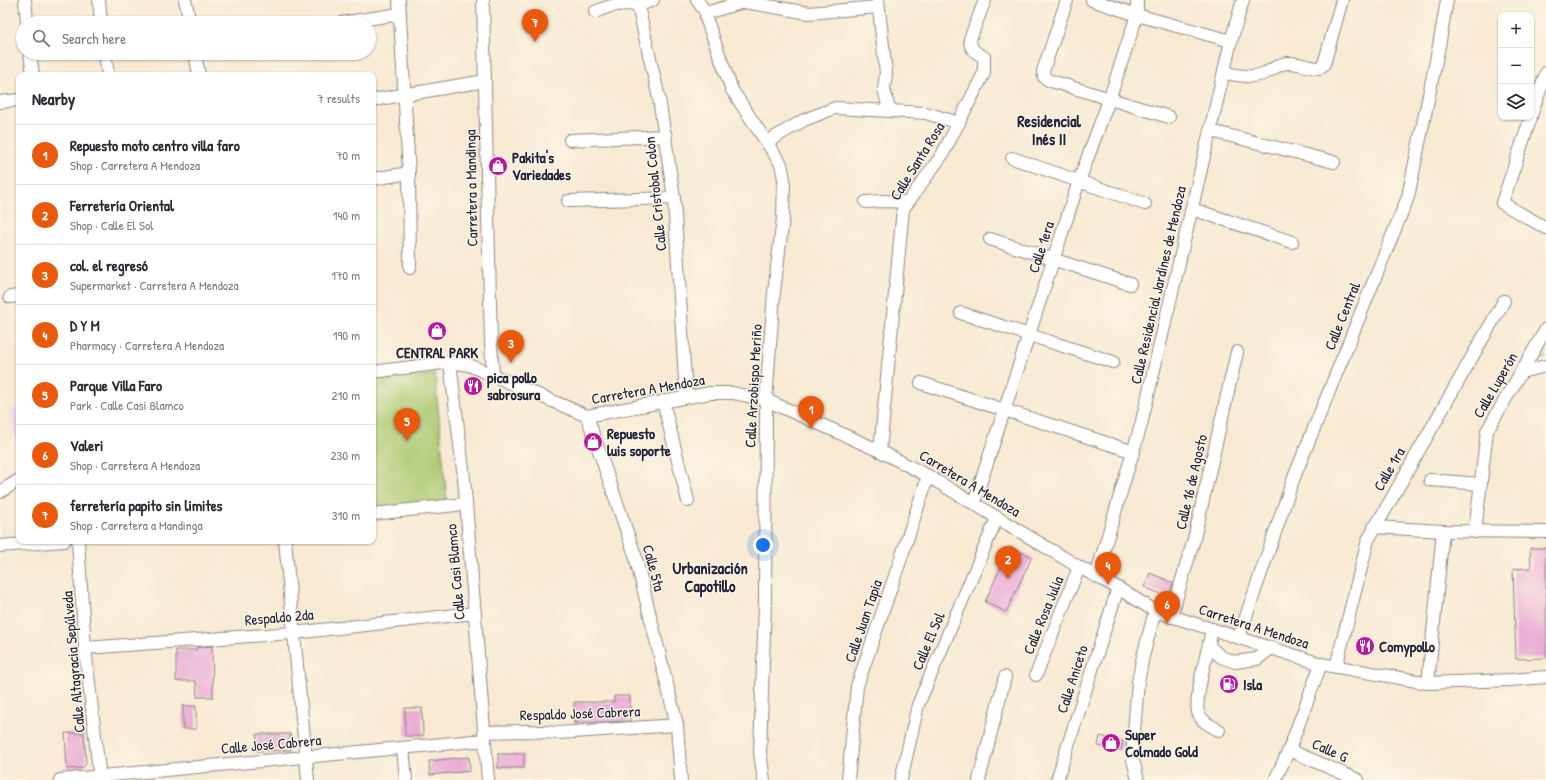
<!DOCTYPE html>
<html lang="en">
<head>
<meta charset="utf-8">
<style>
	body { margin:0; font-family:"Patrick Hand",sans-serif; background:#f7f7f7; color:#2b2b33 }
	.controls { position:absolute; right:12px; top:12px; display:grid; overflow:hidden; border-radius:8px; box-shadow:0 1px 3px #0004 }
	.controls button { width:36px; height:36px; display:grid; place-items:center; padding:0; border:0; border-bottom:1px solid #e1e1e2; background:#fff; color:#2b2b33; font:20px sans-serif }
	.you { position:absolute; left:763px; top:545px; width:14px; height:14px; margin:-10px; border:3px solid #fff; border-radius:50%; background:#1a73e8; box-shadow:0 0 0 6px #1a73e833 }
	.badge { display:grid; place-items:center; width:26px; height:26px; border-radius:50%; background:#ea580c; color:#fff; font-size:13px; font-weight:700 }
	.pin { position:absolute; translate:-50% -33px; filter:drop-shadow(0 1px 2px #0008) }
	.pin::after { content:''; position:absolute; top:21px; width:14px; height:12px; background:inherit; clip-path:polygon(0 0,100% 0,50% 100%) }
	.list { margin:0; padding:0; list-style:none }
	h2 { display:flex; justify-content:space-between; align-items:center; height:52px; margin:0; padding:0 16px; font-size:17px }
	h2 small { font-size:13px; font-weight:400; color:#7c7c81 }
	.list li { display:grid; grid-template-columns:26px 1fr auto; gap:12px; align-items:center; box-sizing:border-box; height:60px; padding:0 16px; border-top:1px solid #e1e1e2 }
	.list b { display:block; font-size:15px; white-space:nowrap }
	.list p { margin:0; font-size:13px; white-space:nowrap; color:#7c7c81 }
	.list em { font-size:13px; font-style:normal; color:#7c7c81 }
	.icon { flex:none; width:22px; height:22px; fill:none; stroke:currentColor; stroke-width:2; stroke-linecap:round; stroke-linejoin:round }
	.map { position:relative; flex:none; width:1546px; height:780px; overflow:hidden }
	.search { position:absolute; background:#fff; box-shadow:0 1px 3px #0004; left:16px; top:16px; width:360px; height:44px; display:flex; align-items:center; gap:10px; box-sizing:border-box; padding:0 14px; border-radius:22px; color:#7c7c81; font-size:15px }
	.panel { position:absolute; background:#fff; box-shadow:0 1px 3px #0004; left:16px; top:72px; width:360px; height:472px; border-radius:8px }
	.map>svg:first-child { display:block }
</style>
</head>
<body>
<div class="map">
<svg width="1546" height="780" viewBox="0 0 1546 780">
	<rect width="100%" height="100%" fill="#fcf5e5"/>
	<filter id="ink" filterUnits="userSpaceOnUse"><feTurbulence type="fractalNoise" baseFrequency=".025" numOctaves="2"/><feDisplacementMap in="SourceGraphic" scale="8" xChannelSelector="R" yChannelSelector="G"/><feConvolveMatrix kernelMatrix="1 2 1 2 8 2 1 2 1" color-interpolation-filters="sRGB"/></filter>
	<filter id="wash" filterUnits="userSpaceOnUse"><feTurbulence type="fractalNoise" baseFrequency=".012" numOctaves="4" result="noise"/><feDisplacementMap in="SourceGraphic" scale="16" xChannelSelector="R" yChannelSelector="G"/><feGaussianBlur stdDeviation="0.9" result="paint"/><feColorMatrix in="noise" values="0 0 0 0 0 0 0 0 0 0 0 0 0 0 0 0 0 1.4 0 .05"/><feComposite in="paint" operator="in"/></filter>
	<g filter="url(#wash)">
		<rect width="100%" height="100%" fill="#f8e9d2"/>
		<path fill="#e9d1ed" d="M19,408V466L11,409Z"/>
		<g fill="#abc86f" stroke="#667555">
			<path d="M1546,344V359L1537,360Z"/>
			<path d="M435,374L447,502L373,509V380Z"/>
		</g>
		<g id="blocks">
			<g fill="#eaabd5">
				<path d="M1010,547L1032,557L1006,612L985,602Z"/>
				<path d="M1530,548H1546V658L1516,659L1513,569L1531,568Z"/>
				<path d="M1150,573L1173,583L1168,597L1144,587Z"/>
				<path d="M212,646L213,697H197L196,681H176V650H196V648Z"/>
				<path d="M614,696H630V721L574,723V702H614Z"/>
				<rect x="183" y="706" width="13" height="23"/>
				<path d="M405,708H422L423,736H405Z"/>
				<path d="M65,733H84L86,764L82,768L67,769Z"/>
				<path d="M257,734H290L291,750L257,751Z"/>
				<path d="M1100,736L1123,741L1121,750L1098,746Z"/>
				<rect x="498" y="754" width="26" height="14"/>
				<path d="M469,757L470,771L430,775L429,761Z"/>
			</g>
		</g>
	</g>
	<g filter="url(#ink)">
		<use href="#blocks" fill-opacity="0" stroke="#8d8686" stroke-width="1"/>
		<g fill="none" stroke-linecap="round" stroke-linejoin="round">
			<g stroke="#8d8686" stroke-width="14">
				<g id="minor">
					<path d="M25,0L27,23"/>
					<path d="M99,0L101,23"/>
					<path d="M185,0L190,23"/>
					<path d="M399,0L409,173L410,268"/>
					<path d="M483,0L491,343L493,375"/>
					<path d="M653,0L638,6L659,98L674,198L686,397"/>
					<path d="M697,0L707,14"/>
					<path d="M878,0L886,73L884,89L889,110"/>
					<path d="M1067,0L1043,71L1044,77L1048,80L1169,117"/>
					<path d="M1092,0L1137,15L1231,41"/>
					<path d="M595,12C608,6 624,2 638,6"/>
					<path d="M707,14L706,18L732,90L781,164L784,179L783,218L774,292L766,400L765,602L760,753L764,780"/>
					<path d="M707,14L709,12L744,2L809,13L878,7"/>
					<path d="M340,23L400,14"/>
					<path d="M30,53L33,75"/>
					<path d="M105,53L108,75"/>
					<path d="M195,53L199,75"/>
					<path d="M1225,73C1238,75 1252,79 1265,73C1273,70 1279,63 1288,63C1298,62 1308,68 1319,68L1324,64L1342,0"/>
					<path d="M373,100L485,81"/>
					<path d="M0,102L19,100"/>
					<path d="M1531,116L1546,73"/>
					<path d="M1531,117L1502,203L1546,228"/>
					<path d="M1211,131L1334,162"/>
					<path d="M570,140L666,136"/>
					<path d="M767,142L804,120L835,108L926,113L959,123"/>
					<path d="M1012,158L1145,204"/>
					<path d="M373,179L409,173"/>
					<path d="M568,201L674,198"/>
					<path d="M866,202L882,201L908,202"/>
					<path d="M1192,209L1292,242"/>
					<path d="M990,239L1130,284"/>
					<path d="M10,297L19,296"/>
					<path d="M961,313L1113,362"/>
					<path d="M450,362L464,478L488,780"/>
					<path d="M373,372L450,362L469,365L587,416L710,393H733L766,400L880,451L928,476L1079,567L1118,588L1155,611L1321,664L1428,683L1510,680L1546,677"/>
					<path d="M1521,372L1546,366"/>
					<path d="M921,383L1134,452"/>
					<path d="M663,401L688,501"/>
					<path d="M587,416L635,555L677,725L681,780"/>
					<path d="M880,451L903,209L942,155L984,73V57C975,52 970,50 970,39L985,0"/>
					<path d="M1430,480L1480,484"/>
					<path d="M0,492L19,480"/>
					<path d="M974,503L1079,181L1109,100L1137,15V0"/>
					<path d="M373,514L465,504"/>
					<path d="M1374,527L1443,531L1546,532"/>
					<path d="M1475,532L1487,431L1546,329"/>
					<path d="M78,541L85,648L100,780"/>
					<path d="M285,541L308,780"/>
					<path d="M0,546L64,541"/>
					<path d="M1096,576L1141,425L1231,41L1243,0"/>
					<path d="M1171,617L1194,539L1237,352"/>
					<path d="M1212,629C1209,648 1194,697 1198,712C1201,722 1211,726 1219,730"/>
					<path d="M1239,637L1293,480L1408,197L1439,46L1447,0"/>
					<path d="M1209,646L1221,657L1235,662L1257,659L1271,648"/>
					<path d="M85,648L293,633L475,613"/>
					<path d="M1336,667L1368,540L1504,301"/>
					<path d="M1036,675L1079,567"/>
					<path d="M1428,683L1443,531"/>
					<path d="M484,732L527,731L558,733L677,725"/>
					<path d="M403,748L406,780"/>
					<path d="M1289,750L1358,780"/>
					<path d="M60,780L485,740"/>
					<path d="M848,780L857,686L897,570L928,476"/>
					<path d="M901,780L918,705L997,518"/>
					<path d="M979,780L1005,677"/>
					<path d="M1057,780L1118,588"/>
					<path d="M1138,780L1133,760V744L1138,682L1143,656L1155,611"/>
					<path d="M1275,780L1289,750L1321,664"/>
				</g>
			</g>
			<use href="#minor" stroke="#fff" stroke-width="12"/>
		</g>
	</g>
	<defs>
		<g id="shop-disc" transform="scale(1)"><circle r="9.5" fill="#b5179e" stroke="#fcf5e5"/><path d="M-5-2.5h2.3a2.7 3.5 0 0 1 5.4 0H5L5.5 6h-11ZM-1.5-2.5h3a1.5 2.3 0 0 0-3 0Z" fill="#fff"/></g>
		<g id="restaurant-disc" transform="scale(1)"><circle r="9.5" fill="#b5179e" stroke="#fcf5e5"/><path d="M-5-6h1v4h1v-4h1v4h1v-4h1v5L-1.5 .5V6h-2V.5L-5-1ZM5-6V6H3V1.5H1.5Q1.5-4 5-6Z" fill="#fff"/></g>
		<g id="fuel-disc" transform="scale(1)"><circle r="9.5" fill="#b5179e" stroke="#fcf5e5"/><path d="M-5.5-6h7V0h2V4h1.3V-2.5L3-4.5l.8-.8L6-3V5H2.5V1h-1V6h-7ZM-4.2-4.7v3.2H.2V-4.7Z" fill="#fff"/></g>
	</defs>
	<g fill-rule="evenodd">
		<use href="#shop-disc" x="498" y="166"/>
		<use href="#shop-disc" x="437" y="331"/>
		<use href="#restaurant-disc" x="473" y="386"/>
		<use href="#shop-disc" x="593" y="442"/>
		<use href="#restaurant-disc" x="1365" y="646"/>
		<use href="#fuel-disc" x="1229" y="684"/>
		<use href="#shop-disc" x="1111" y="743"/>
	</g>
	<g text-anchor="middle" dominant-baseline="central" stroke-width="3" stroke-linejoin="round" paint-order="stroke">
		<g font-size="15" font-weight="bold" fill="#22223b" stroke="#fcf5e5" text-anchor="start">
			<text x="512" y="157">Pakita's<tspan x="512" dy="17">Variedades</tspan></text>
			<text x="437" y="352" text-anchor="middle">CENTRAL PARK</text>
			<text x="487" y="377">pica pollo<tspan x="487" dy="17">sabrosura</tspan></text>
			<text x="607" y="433">Repuesto<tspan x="607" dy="17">luis soporte</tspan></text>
			<text x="1379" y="646">Comypollo</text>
			<text x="1243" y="684">Isla</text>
			<text x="1125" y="734">Super<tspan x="1125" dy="17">Colmado Gold</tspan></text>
		</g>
		<g font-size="15" fill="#22223b" stroke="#fcf5e5">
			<text transform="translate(917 161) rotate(-58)">Calle Santa Rosa</text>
			<text transform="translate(471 188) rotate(-91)">Carretera a Mandinga</text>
			<text transform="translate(655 194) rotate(-96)">Calle Cristobal Colon</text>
			<text transform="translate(1041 247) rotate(-72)">Calle 1era</text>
			<text transform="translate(1158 285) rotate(-77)">Calle Residencial Jardines de Mendoza</text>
			<text transform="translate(1342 316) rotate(-68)">Calle Central</text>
			<text transform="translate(1495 385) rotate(-60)">Calle Luperón</text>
			<text transform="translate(753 386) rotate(-87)">Calle Arzobispo Meriño</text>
			<text transform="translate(648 389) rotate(-10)">Carretera A Mendoza</text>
			<text transform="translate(1389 469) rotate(-60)">Calle 1ra</text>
			<text transform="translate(1191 482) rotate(-77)">Calle 16 de Agosto</text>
			<text transform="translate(970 483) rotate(31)">Carretera A Mendoza</text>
			<text transform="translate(654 568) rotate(75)">Calle 5ta</text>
			<text transform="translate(455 572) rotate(-95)">Calle Casi Blamco</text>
			<text transform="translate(1043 615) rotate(-68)">Calle Rosa Julia</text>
			<text transform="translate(279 617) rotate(-5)">Respaldo 2da</text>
			<text transform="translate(863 621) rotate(-71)">Calle Juan Tapia</text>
			<text transform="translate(1254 626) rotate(18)">Carretera A Mendoza</text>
			<text transform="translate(928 641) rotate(-67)">Calle El Sol</text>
			<text transform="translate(73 662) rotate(-95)">Calle Altagracia Sepúlveda</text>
			<text transform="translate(1072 679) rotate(-72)">Calle Aniceto</text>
			<text transform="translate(580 713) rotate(-2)">Respaldo José Cabrera</text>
			<text transform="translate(271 744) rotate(-5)">Calle José Cabrera</text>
			<text transform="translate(1330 750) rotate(24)">Calle G</text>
		</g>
		<g font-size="16" font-weight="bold" fill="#22223b" stroke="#fcf5e5">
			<text x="1049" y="121">Residencial<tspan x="1049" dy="18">Inés II</tspan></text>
			<text x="710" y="568">Urbanización<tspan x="710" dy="18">Capotillo</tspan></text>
		</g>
	</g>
</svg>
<div class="controls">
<button>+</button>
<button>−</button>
<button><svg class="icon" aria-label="layers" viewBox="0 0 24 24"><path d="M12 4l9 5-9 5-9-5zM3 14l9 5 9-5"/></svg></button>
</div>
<div class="you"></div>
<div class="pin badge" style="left:811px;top:429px">1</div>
<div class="pin badge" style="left:1008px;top:579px">2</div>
<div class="pin badge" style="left:511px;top:363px">3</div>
<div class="pin badge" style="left:1108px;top:585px">4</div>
<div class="pin badge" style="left:407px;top:441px">5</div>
<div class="pin badge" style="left:1167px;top:624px">6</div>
<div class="pin badge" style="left:535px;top:42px">7</div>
<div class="search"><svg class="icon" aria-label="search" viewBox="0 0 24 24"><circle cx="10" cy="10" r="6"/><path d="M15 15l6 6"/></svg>Search here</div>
<section class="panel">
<h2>Nearby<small>7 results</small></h2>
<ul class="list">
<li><span class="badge">1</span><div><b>Repuesto moto centro villa faro</b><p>Shop · Carretera A Mendoza</p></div><em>70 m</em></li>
<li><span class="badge">2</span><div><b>Ferretería Oriental</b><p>Shop · Calle El Sol</p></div><em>140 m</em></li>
<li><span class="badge">3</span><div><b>col. el regresó</b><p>Supermarket · Carretera A Mendoza</p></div><em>170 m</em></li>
<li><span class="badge">4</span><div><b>D Y M</b><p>Pharmacy · Carretera A Mendoza</p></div><em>190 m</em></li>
<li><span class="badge">5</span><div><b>Parque Villa Faro</b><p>Park · Calle Casi Blamco</p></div><em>210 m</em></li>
<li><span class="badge">6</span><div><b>Valeri</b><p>Shop · Carretera A Mendoza</p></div><em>230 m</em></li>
<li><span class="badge">7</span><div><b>ferretería papito sin limites</b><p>Shop · Carretera a Mandinga</p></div><em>310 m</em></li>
</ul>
</section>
</div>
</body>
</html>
